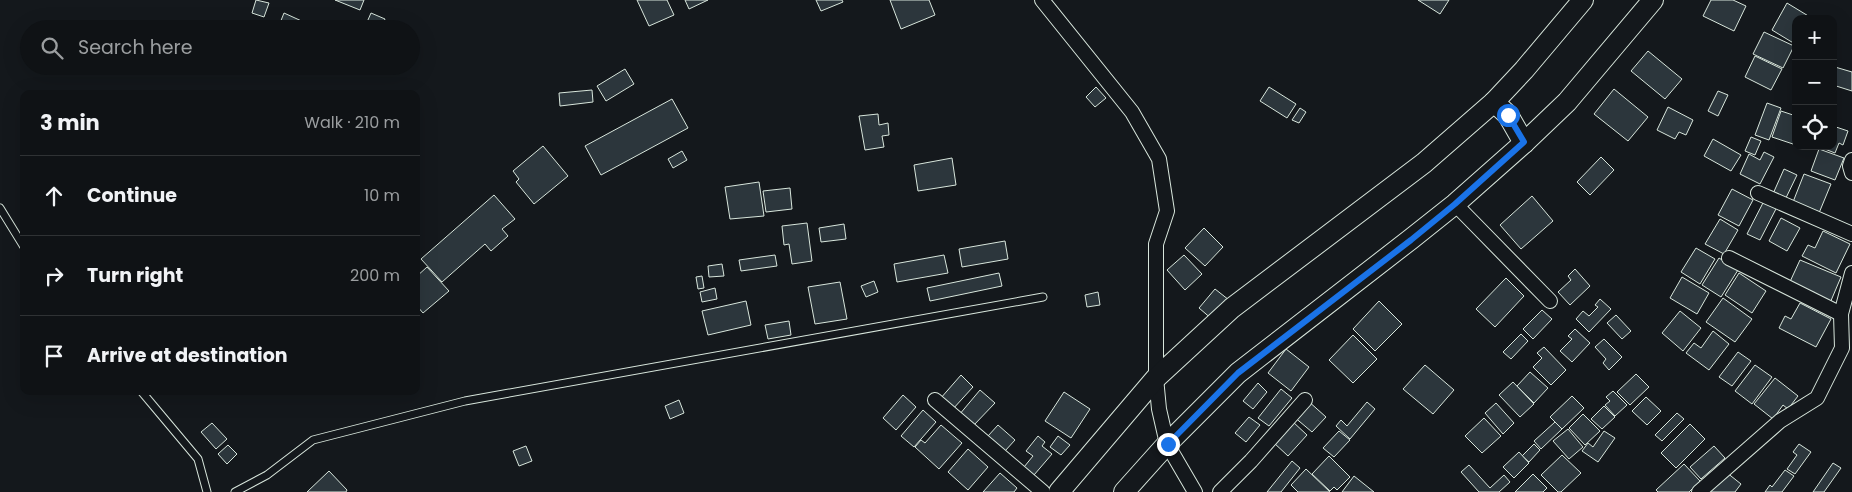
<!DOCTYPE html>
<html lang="en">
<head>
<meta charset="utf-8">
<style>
	body { margin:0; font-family:Poppins,sans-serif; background:#181b1e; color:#f1f3f6 }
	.controls { position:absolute; right:15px; top:15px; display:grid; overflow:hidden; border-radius:10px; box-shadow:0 5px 20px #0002 }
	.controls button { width:45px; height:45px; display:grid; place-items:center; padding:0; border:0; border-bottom:1px solid #2f3234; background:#0f1215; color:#f1f3f6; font:25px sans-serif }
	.stop { position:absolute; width:15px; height:15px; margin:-11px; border:4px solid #1a73e8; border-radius:50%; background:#fff }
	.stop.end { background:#1a73e8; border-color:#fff; box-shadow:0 1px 5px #0008 }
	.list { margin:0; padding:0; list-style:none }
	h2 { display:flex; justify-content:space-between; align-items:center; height:65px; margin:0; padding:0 20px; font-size:21px }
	h2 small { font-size:16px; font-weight:400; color:#9b9ea0 }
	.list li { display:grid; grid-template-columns:32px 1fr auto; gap:15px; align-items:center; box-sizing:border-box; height:80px; padding:0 20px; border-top:1px solid #2f3234 }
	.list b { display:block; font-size:19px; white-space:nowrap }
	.list em { font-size:16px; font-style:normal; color:#9b9ea0 }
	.icon { flex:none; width:28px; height:28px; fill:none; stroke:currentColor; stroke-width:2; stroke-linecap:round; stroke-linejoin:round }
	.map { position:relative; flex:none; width:1852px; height:492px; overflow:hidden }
	.search { position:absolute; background:#0f1215; box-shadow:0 5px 20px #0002; left:20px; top:20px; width:400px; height:55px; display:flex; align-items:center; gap:12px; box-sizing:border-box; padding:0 18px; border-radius:28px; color:#9b9ea0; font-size:19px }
	.panel { position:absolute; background:#0f1215; box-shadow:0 5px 20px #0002; left:20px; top:90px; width:400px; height:305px; border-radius:10px }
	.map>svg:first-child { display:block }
</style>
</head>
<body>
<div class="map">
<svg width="1852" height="492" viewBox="0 0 1852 492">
	<rect width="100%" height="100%" fill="#14181c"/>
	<g fill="#2c363c" stroke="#d8e6dc">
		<path d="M256,0L269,3L264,17L252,13Z"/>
		<path d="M335,0H364L360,10Z"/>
		<path d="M637,0H667L674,15L649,26Z"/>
		<path d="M685,0H708L689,9Z"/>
		<path d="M816,0H842L843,2L821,11Z"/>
		<path d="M890,0H929L935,15L901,29Z"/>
		<path d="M1418,0H1449L1440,14Z"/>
		<path d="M1711,0H1733L1746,6L1734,31L1703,16Z"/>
		<path d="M1787,3L1810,17L1809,19H1796L1795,44L1772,30Z"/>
		<path d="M284,13L306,23L304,29H293L280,23Z"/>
		<path d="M371,13L385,19L381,29H364Z"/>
		<path d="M1764,32L1794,46L1783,68L1753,54Z"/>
		<path d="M1648,51L1682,79L1665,99L1631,71Z"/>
		<path d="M1755,56L1782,69L1771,90L1745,77Z"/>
		<path d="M1835,67L1852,72V91L1833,85Z"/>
		<path d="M625,69L634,84L606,101L597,86Z"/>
		<path d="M1096,87L1106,98L1095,107L1086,97Z"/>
		<path d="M1269,87L1296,104L1287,118L1260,101Z"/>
		<path d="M1614,89L1648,117L1628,141L1594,114Z"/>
		<path d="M592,90L593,102L560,106L559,93Z"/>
		<path d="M1718,91L1728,95L1718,116L1708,111Z"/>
		<path d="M672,99L688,128L601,175L585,146Z"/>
		<path d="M1767,103L1781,108L1769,140L1755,135Z"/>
		<path d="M1668,107L1693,120L1686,135L1679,132L1675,139L1657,130Z"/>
		<path d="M1300,108L1306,112L1299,123L1292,120Z"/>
		<path d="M1781,111L1796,116V136L1793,144L1772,137Z"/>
		<path d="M878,114L879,125L888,123L889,135L882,136L884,147L865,150L859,116Z"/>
		<path d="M1833,126L1848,131L1843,145L1839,143L1835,153L1817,146H1833Z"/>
		<path d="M1751,137L1761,141L1755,155L1745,151Z"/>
		<path d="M1713,139L1741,155L1731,171L1704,156Z"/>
		<path d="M543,146L568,176L534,204L516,182L519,179L513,171Z"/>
		<path d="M1819,149L1844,158L1835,180L1811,171Z"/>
		<path d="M682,151L687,160L673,168L668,159Z"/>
		<path d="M1764,152L1774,157L1760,184L1740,174L1749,154L1760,160Z"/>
		<path d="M1601,157L1614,170L1590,195L1577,182Z"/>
		<path d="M952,158L956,185L918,191L914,165Z"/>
		<path d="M1784,169L1797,175L1784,202L1772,196Z"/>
		<path d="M1804,174L1831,184L1819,213L1793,202Z"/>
		<path d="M759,182L764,216L730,219L725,187Z"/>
		<path d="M790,188L792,209L766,212L763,191Z"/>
		<path d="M1732,189L1753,200L1739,226L1718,215Z"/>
		<path d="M494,195L515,219L502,229L508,236L491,251L485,244L442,282L421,259Z"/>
		<path d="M1532,196L1553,221L1521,249L1500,225Z"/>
		<path d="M1765,199L1778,205L1760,240L1747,234Z"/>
		<path d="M1781,218L1800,228L1787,251L1769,241Z"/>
		<path d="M1720,219L1738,230L1724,254L1705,244Z"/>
		<path d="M807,223L812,261L792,264L789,244L784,245L782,226Z"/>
		<path d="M844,224L846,239L821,242L819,228Z"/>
		<path d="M1204,228L1223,247L1205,266L1185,248Z"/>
		<path d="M1823,231L1850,244L1836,273L1802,256L1808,245L1815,248Z"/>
		<path d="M1005,241L1008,259L962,267L959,249Z"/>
		<path d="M1696,248L1715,259L1700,284L1681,272Z"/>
		<path d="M775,255L777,266L741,271L739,260Z"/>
		<path d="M944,255L948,273L897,282L894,264Z"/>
		<path d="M1184,255L1202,274L1185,290L1167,270Z"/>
		<path d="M1719,258L1738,270L1721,297L1702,285Z"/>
		<path d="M1800,260L1841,277L1830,303L1788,286Z"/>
		<path d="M722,264L724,276L709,277L708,266Z"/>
		<path d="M427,267L449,291L423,313L417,306L416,307V277Z"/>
		<path d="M1575,269L1590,286L1570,305L1558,292L1571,280L1568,276Z"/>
		<path d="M999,273L1002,286L930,301L927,288Z"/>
		<path d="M1739,273L1766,291L1752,313L1725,295Z"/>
		<path d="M702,276L704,288L698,289L696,277Z"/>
		<path d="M1682,277L1709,293L1697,314L1670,298Z"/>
		<path d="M1506,278L1524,296L1495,327L1476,309Z"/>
		<path d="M874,281L878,292L866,297L861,286Z"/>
		<path d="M840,282L847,319L815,324L808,287Z"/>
		<path d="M715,288L717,299L702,302L700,292Z"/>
		<path d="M1215,289L1229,300L1213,320L1199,308Z"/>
		<path d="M1098,292L1100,305L1087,307L1085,295Z"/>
		<path d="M1723,298L1752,319L1735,342L1706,322Z"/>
		<path d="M1600,299L1611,309L1589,332L1576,319L1583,311L1589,316L1598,307L1595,305Z"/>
		<path d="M746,301L751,325L708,335L702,311Z"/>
		<path d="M1379,301L1402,324L1375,351L1353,329Z"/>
		<path d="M1800,303L1831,319L1816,347L1779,328L1785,316L1791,319Z"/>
		<path d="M1542,310L1552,319L1533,339L1523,329Z"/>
		<path d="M1680,311L1701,328L1683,351L1662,333Z"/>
		<path d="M1616,315L1631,331L1622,339L1607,323Z"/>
		<path d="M789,321L791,335L768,339L765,325Z"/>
		<path d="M1575,329L1590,343L1572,362L1560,351L1572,339L1568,336Z"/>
		<path d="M1713,331L1729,344L1709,370L1686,353L1694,343L1701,348Z"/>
		<path d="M1521,334L1528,341L1511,359L1503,352Z"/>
		<path d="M1353,335L1377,359L1353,383L1329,360Z"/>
		<path d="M1604,339L1622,357L1609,370L1603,363L1606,359L1595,347Z"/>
		<path d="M1544,347L1566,370L1551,385L1533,367L1542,358L1537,353Z"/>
		<path d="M1286,349L1309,367L1291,391L1268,373Z"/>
		<path d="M1738,352L1751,361L1732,386L1719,377Z"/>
		<path d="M1425,365L1454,390L1433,414L1403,389Z"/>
		<path d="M1755,365L1772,377L1752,404L1735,391Z"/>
		<path d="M1530,372L1548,388L1534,403L1517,386Z"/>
		<path d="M1636,374L1649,387L1630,405L1617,392Z"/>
		<path d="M961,375L973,387L952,410L940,399Z"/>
		<path d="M1775,378L1798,396L1788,409L1783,405L1773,419L1754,404Z"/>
		<path d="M1513,382L1534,404L1520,417L1499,395Z"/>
		<path d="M1258,383L1267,392L1253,409L1243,401Z"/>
		<path d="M1281,389L1292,398L1269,426L1258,418Z"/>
		<path d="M980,390L995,403L973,426L959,415Z"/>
		<path d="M1613,391L1627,405L1615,416L1605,405L1610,401L1606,397Z"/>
		<path d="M1064,392L1090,409L1071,438L1045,421Z"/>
		<path d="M903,395L916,407L896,430L883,418Z"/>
		<path d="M1572,396L1584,408L1562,429L1550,417Z"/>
		<path d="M1646,397L1661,411L1647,425L1632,411Z"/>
		<path d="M679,400L684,413L670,419L665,406Z"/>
		<path d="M1307,400L1326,417L1312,432L1293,416Z"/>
		<path d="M1367,402L1375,409L1350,439L1336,426L1341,420L1347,426Z"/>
		<path d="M1496,403L1514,423L1503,434L1485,413Z"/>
		<path d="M1604,406L1615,417L1602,429L1591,419Z"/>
		<path d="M923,410L936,422L914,447L901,436Z"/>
		<path d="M1677,413L1684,419L1662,441L1655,435Z"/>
		<path d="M1583,414L1600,431L1585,445L1569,428Z"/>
		<path d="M1249,417L1260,425L1246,442L1235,433Z"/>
		<path d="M1484,418L1501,436L1482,453L1465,436Z"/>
		<path d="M1292,421L1307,435L1288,456L1273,442Z"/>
		<path d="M1555,422L1562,429L1541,449L1534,441Z"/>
		<path d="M212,423L227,439L216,449L201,432Z"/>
		<path d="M1690,424L1705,439L1676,468L1661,453Z"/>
		<path d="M941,425L962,443L939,469L915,447L921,440L925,443Z"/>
		<path d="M998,425L1015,440L1005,451L988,436Z"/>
		<path d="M1568,429L1583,447L1569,459L1553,441Z"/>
		<path d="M1339,431L1350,440L1334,457L1323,448Z"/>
		<path d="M1604,431L1615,438L1598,462L1582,451L1588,443L1593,447Z"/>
		<path d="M1038,436L1045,442L1042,446L1052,454L1034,475L1024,467L1033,456L1026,451Z"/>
		<path d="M1058,436L1070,445L1061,455L1050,447Z"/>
		<path d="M1534,444L1540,450L1529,462L1522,456Z"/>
		<path d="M1799,444L1811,452L1795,474L1787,469L1797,455L1793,452Z"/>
		<path d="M228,445L237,454L227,464L218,454Z"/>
		<path d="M526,446L532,461L519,466L513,451Z"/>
		<path d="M1714,446L1725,458L1701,479L1690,467Z"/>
		<path d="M968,449L988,467L968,490L948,472Z"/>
		<path d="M1519,452L1529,463L1514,478L1503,467Z"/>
		<path d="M1562,455L1581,473L1561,492H1558L1541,475Z"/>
		<path d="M1329,456L1350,477L1337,490L1334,487L1330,491L1312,474Z"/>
		<path d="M1292,461L1300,468L1281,492H1267Z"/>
		<path d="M1833,463L1841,468L1824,492H1813Z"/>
		<path d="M1684,464L1700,481L1689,492H1658L1656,490Z"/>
		<path d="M1469,465L1490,488L1504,475L1510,482L1499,492H1479L1461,472Z"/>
		<path d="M1306,469L1330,492H1298L1291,485Z"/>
		<path d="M1785,470L1794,476L1782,492H1765L1770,485L1772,487Z"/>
		<path d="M329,471L347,490L346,492H307Z"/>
		<path d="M1726,472L1741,484L1735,492H1709Z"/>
		<path d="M1000,473L1017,488L1014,492H983Z"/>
		<path d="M1533,474L1547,488L1543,492H1515Z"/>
		<path d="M1354,476L1374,492H1342Z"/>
	</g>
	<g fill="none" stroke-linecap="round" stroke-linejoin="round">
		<g stroke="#d8e6dc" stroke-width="9">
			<g id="lane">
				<path d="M0,208L24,247"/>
				<path d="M141,391L198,459L207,492"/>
				<path d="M235,492L267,475L313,440L465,401L1043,297"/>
			</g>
		</g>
		<g stroke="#d8e6dc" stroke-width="16">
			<g id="street">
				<path d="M1042,0L1132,112L1159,159L1167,211L1156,244V378L1159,409L1167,444L1195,492"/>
				<path d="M1852,160L1850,166L1852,173"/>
				<path d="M1758,193L1852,234"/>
				<path d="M1455,204L1550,301"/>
				<path d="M1729,258L1841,314"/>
				<path d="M935,400L1043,492"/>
				<path d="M1220,492L1251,461L1305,400"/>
				<path d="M1699,492L1780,421L1817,398L1842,348L1841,314L1852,273"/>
			</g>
		</g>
		<g stroke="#d8e6dc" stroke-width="22">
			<g id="secondary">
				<path d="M1494,102L1508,115L1524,143"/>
				<path d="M1059,492L1156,378L1232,308L1424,163L1494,102L1524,70L1583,0"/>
				<path d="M1124,492L1167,444L1238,373L1411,239L1455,204L1524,143L1567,102L1653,0"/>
			</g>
		</g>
		<use href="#lane" stroke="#14181c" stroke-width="7"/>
		<use href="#street" stroke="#14181c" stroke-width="14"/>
		<use href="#secondary" stroke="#14181c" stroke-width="20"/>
	</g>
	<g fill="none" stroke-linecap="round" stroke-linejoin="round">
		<path stroke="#1a73e8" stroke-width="6" d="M1168,444L1238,373L1411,240L1455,204L1524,142L1508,115"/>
	</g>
</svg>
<div class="controls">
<button>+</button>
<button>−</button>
<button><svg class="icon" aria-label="locate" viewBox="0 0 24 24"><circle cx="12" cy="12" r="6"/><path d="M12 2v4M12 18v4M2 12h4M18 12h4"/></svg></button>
</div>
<div class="stop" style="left:1508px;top:115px"></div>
<div class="stop end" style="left:1168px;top:444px"></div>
<div class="search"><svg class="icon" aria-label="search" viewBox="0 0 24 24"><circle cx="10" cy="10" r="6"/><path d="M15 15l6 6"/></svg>Search here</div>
<section class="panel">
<h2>3 min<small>Walk · 210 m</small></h2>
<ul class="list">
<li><svg class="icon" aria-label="ahead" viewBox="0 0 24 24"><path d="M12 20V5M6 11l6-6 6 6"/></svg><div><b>Continue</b></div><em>10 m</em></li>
<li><svg class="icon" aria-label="right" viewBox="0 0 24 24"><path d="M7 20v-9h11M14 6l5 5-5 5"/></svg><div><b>Turn right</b></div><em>200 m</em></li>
<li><svg class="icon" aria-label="arrive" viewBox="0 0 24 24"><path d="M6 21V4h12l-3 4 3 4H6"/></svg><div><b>Arrive at destination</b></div></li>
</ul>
</section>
</div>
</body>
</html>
